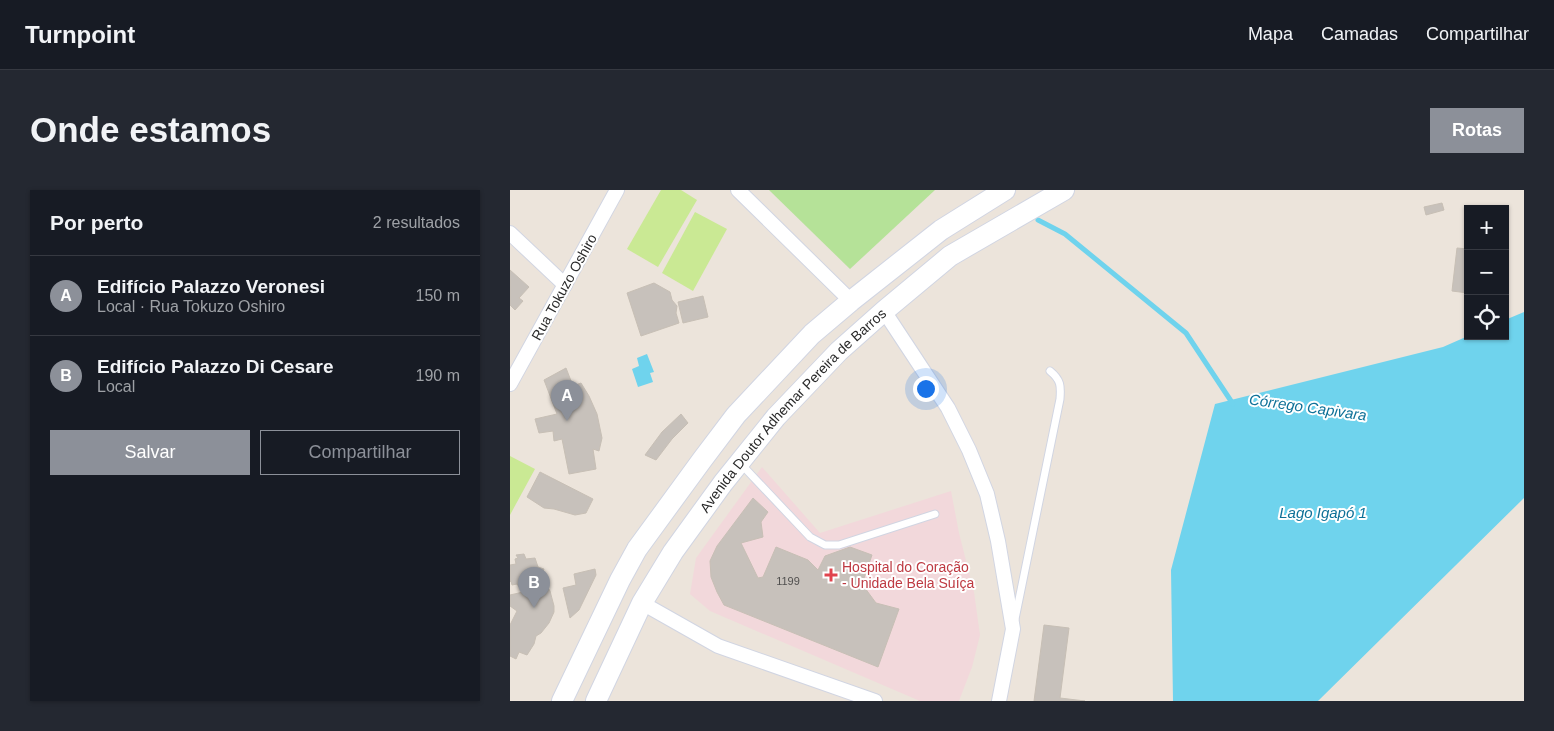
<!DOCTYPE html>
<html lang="pt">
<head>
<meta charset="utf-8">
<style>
	body { margin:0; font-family:Arial,sans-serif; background:#242831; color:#f1f3f6 }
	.controls { position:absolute; right:15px; top:15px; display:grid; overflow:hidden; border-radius:0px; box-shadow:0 1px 4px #0004 }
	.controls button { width:45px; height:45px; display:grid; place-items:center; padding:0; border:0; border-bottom:1px solid #363941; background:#171b24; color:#f1f3f6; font:25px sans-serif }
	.you { position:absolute; left:415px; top:198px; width:18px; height:18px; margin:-12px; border:4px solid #fff; border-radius:50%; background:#1a73e8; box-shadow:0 0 0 8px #1a73e833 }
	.badge { display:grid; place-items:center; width:32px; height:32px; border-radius:50%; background:#8c9099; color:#fff; font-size:16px; font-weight:700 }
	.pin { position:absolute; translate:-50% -41px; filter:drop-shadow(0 1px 2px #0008) }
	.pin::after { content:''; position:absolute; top:26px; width:18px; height:15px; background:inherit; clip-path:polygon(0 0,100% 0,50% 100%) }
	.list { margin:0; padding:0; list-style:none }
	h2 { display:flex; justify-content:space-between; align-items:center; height:65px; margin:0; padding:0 20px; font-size:21px }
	h2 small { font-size:16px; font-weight:400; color:#9ea1a6 }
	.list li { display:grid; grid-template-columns:32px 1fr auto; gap:15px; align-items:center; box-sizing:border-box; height:80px; padding:0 20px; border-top:1px solid #363941 }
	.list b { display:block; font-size:19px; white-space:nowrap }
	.list p { margin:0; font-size:16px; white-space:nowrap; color:#9ea1a6 }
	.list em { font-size:16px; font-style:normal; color:#9ea1a6 }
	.actions { display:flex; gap:10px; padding:15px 20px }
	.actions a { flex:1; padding:11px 0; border:1px solid #8c9099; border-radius:0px; text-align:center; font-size:18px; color:#8c9099 }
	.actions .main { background:#8c9099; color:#fff }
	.icon { flex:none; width:28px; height:28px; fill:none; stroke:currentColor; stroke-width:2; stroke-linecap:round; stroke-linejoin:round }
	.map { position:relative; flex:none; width:1014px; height:511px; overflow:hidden; border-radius:0px }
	header { display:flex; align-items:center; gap:30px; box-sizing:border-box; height:70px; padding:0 25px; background:#171b24; border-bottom:1px solid #363941 }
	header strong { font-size:24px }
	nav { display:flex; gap:28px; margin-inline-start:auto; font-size:18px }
	.intro { display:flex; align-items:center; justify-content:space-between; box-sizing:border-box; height:120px; padding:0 30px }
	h1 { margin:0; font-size:35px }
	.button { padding:12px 22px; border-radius:0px; background:#8c9099; color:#fff; font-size:18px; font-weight:700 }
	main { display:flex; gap:30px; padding:0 30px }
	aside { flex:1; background:#171b24; border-radius:0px; box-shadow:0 1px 4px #0004 }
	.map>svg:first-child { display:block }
</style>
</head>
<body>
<header>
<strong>Turnpoint</strong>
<nav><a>Mapa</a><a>Camadas</a><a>Compartilhar</a></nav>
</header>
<div class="intro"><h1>Onde estamos</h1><a class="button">Rotas</a></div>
<main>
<aside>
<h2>Por perto<small>2 resultados</small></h2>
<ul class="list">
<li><span class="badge">A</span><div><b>Edifício Palazzo Veronesi</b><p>Local · Rua Tokuzo Oshiro</p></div><em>150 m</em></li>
<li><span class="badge">B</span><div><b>Edifício Palazzo Di Cesare</b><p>Local</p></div><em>190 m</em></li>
</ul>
<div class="actions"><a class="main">Salvar</a><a>Compartilhar</a></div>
</aside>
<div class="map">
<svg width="1014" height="511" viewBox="0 0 1014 511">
	<rect width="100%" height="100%" fill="#ece4db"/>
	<path fill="#f2d8db" d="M252,277L310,343L441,301L449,343L464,402L470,445L462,477L449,511H410L200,421L180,404L186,368Z"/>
	<path fill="#b5e298" d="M259,0H425L340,79Z"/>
	<g fill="#cae994">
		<path d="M151,0H171L187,10L148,77L117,59Z"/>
		<path d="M185,22L217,39L183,101L152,83Z"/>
		<path d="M0,266L25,279L0,325Z"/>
	</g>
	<g fill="#6fd3ed">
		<path d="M1014,122V308L808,511H663L661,380L705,214L933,157L958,146H995V130Z"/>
		<path d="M137,164L144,182L140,183L143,192L128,197L122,179L129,176L127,168Z"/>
	</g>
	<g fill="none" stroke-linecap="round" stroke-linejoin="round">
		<path stroke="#6fd3ed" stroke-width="5" d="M528,30L555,44L676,143L723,214"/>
	</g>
	<g fill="#c7c1bb" stroke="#c7bfb5">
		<path d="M932,13L934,20L916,25L914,17Z"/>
		<path d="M947,58L958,59V103L942,101Z"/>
		<path d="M0,80L19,97L9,108L13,111L5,120L0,115Z"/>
		<path d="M144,93L160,102L162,110L167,116L166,123L169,133L131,146L117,103Z"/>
		<path d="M193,106L198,127L173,133L168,112Z"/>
		<path d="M56,178L63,196L71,193L79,206L87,224L92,248L89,261L83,259L86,279L59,284L52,249L44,251L43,241L29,243L25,229L47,224L34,190Z"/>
		<path d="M171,224L178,233L162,249L146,270L135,265L152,242Z"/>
		<path d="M30,282L83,309L76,323L65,325L44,319L34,318L17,307Z"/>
		<path d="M243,308L258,322L251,332L253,347L231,353L248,388L253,387L266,357L298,370L308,380L315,366L340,357L362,365L352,394L366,413L389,419L368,477L214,415L207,402L201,387L200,371L207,356Z"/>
		<path d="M14,364L16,369L25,368L28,377L34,379L31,387L40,401L44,416V422L39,433L31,443L26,446L24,454L17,465L9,462L6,469L0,466V435L7,421L0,416V405L13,402L7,394L2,395L1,391L0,392V375L6,374L5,369L8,368L6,365Z"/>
		<path d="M85,379L86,385L69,420L60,428L53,398L66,395L64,384Z"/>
		<path d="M534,435L559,438L550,508L575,511H524Z"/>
	</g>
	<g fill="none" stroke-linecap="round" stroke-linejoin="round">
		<g stroke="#d1d5e2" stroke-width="9">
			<g id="lane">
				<path d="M231,274L300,347L315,355H329L425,324"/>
				<path d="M505,429L550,209C551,196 551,190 540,181"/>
			</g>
		</g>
		<g stroke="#d1d5e2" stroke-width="16">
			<g id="street">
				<path d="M228,0L341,111"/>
				<path d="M0,43L55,95"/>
				<path d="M374,121L438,218L459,260L477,304L488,351L503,439L489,511"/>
				<path d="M0,194L107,0"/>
				<path d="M132,413L208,456L365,511"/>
			</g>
		</g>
		<g stroke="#d1d5e2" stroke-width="22">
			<g id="secondary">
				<path d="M52,511L110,390L127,359L192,270L226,225L302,144L341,111L431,40L495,0"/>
				<path id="s1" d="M86,511L132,413L163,362L213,293L266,227L329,161L374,121L440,66L554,0"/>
			</g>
		</g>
		<use href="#lane" stroke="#fff" stroke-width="7"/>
		<use href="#street" stroke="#fff" stroke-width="14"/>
		<use href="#secondary" stroke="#fff" stroke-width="20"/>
	</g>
	<path fill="#e0444e" stroke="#fff" stroke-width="2" d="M318.5 377.5h5v5h5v5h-5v5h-5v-5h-5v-5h5z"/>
	<g text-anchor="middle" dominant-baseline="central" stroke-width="4" stroke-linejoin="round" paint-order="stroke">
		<g font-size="11" fill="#504f4e">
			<text x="278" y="391">1199</text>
		</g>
		<g font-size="14" fill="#292929" stroke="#fff">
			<text transform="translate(54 97) rotate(-61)">Rua Tokuzo Oshiro</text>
			<text stroke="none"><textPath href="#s1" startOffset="354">Avenida Doutor Adhemar Pereira de Barros</textPath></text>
		</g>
		<g font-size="14" fill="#be3a42" stroke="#fff" text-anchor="start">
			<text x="332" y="377">Hospital do Coração<tspan x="332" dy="16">- Unidade Bela Suíça</tspan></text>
		</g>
		<g font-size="15" font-style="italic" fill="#0f7198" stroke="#fff">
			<text transform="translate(798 217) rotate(8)">Córrego Capivara</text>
			<text x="813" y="322">Lago Igapó 1</text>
		</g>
	</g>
</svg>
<div class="controls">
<button>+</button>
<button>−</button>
<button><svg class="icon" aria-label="locate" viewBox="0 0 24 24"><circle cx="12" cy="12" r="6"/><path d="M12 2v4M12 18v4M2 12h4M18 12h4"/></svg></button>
</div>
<div class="you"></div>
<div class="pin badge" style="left:57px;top:231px">A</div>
<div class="pin badge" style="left:24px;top:418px">B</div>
</div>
</main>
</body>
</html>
